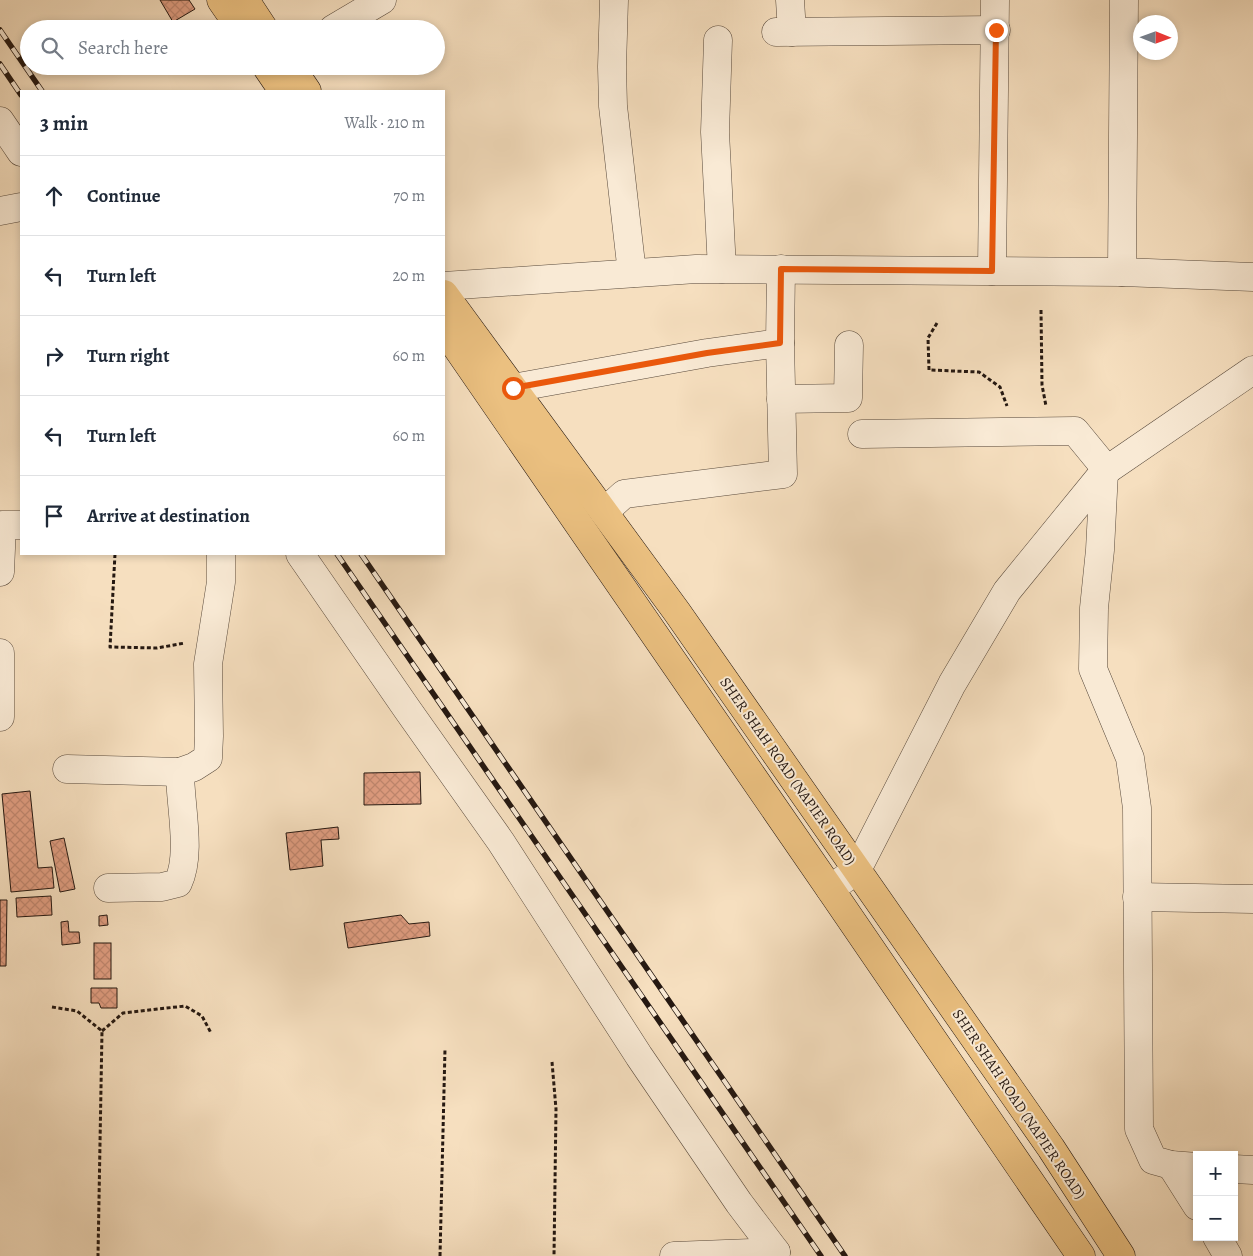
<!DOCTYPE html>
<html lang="en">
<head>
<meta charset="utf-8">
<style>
	body { margin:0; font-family:Alegreya,serif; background:#f2f2f3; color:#1f2937 }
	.controls { position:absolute; right:15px; bottom:15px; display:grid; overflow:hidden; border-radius:0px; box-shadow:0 2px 8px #0003 }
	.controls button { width:45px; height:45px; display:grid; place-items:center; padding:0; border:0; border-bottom:1px solid #e0e1e3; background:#fff; color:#1f2937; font:25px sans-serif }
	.compass { position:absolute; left:1133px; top:15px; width:45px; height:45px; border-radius:50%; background:#fff; box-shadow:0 2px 8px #0003; rotate:91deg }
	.stop { position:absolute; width:15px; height:15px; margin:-11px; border:4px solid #ea580c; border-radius:50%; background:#fff }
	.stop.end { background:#ea580c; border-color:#fff; box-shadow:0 1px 5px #0008 }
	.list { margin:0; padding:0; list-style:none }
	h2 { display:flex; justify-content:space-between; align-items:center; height:65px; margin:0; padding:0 20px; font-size:21px }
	h2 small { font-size:16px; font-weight:400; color:#747a83 }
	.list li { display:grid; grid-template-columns:32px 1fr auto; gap:15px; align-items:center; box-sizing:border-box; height:80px; padding:0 20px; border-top:1px solid #e0e1e3 }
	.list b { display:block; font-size:19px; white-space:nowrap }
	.list em { font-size:16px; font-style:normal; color:#747a83 }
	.icon { flex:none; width:28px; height:28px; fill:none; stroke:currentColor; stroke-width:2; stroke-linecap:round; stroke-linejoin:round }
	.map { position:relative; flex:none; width:1253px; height:1256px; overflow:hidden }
	.search { position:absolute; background:#fff; box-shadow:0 2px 8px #0003; left:20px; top:20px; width:425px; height:55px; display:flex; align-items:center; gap:12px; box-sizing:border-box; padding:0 18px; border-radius:28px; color:#747a83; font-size:19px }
	.panel { position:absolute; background:#fff; box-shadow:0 2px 8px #0003; left:20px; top:90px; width:425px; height:465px; border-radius:0px }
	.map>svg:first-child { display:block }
</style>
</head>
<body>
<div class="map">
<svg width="1253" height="1256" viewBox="0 0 1253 1256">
	<defs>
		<pattern id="building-cross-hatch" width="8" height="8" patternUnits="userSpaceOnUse" patternTransform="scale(1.25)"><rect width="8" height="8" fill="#e19e82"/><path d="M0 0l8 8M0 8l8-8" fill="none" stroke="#c1876f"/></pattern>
	</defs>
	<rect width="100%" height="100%" fill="#f6dfbf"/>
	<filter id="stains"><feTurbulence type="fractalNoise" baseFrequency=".004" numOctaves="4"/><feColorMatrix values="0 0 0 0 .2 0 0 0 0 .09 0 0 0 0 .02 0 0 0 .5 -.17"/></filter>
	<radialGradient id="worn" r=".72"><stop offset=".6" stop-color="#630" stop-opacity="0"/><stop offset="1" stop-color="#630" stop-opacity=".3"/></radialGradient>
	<g fill="url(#building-cross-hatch)" stroke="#251811">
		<path d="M160,0H189L195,9L173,22Z"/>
		<path d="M420,772L421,804L364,805V773Z"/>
		<path d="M30,791L38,868L52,867L54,888L11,892L2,794Z"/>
		<path d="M338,827L339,839L321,840L323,866L290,870L286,833Z"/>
		<path d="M64,838L75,889L60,892L50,841Z"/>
		<path d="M51,896L52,915L17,917L16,898Z"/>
		<path d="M0,900H7L6,966H0Z"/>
		<path d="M107,915L108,925L99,926V916Z"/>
		<path d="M401,915L409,924L429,922L430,936L348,948L344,923Z"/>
		<path d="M68,921L69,932H79L80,943L62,945L61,922Z"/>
		<rect x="94" y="943" width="17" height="36"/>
		<path d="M91,988H117V1008H101L99,1003H91Z"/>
	</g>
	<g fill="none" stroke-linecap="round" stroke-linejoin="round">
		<g stroke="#594a3c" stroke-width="29">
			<g id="minor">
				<path d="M614,0L612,67L613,106L632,273"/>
				<path d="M790,0L792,32"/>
				<path d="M333,29L382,0"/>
				<path d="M776,32L996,30"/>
				<path d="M718,40L715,132L722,269"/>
				<path d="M0,121L21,152"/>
				<path d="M0,211L21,207"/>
				<path d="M992,271L995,0"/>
				<path d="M1122,272L1124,0"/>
				<path d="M444,286L696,269L1122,272L1253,277"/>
				<path d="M513,388L707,353L780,343L781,269"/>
				<path d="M781,399L848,398L849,345"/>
				<path d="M862,434L1075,431L1107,470"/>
				<path d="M1104,472L1100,550L1094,608L1093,669L1130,758L1137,808L1139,1129L1153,1160L1171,1165L1197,1167"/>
				<path d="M604,512L624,494L783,474L780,343"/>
				<path d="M300,554L407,709L501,842L639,1056L739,1203L776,1252"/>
				<path d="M0,572L2,525H21"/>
				<path d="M0,653V717"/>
				<path d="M67,769L180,772"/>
				<path d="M108,888L162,887L178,883C192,854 180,805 180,772L194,767L208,758L209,736L208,664L221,582V554"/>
				<path d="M830,889L857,870L952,684L1007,591L1104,472L1253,370"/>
				<path d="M1137,897L1253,899"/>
				<path d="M1171,1165L1197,1206"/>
				<path d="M1234,1169L1253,1170"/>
				<path d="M1217,1237L1228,1256"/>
				<path d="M674,1256L776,1252"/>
			</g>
		</g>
		<g stroke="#251811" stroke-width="29">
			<g id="major">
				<path d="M221,0L241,29"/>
				<path d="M245,0L264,29"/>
				<path d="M266,66L283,91"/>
				<path d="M290,66L307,91"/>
				<path d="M444,294L677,612L1051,1148L1121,1256"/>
				<path d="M444,329L830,889L1081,1256"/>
			</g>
		</g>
		<g stroke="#251811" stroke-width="3" stroke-dasharray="4 2.5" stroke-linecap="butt">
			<path d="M1041,310L1042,385L1046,406"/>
			<path d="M937,323L928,338L929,370L979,372L1000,387L1007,406"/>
			<path d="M115,554L110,647L157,648L185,643"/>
			<path d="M52,1007L77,1011L102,1031L98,1256"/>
			<path d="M102,1031L123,1013L185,1006L202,1016L211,1033"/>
			<path d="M552,1062L556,1109L554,1256"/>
			<path d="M440,1256L445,1049"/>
		</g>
		<use href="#minor" stroke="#f9ead5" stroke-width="28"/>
		<use href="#major" stroke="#ebc080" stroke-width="28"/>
		<g stroke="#251811" stroke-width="5.5">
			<g id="rail">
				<path d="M0,30L42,91"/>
				<path d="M0,64L21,95"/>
				<path d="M337,554L821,1256"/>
				<path d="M361,554L845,1256"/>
			</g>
		</g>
		<use href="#rail" stroke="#f9ead5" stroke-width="4" stroke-dasharray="11" stroke-linecap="butt"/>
	</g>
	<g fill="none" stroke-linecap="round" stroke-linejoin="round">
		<path stroke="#ea580c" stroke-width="6" d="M513,388L707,353L780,343L781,269L992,271L996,30"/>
	</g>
	<g text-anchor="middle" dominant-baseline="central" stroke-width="4" stroke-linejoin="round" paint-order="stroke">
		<g font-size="15" fill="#251811" stroke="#f9ead5">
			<text transform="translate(788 771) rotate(55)">SHER SHAH ROAD (NAPIER ROAD)</text>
			<text transform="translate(1019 1104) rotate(56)">SHER SHAH ROAD (NAPIER ROAD)</text>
		</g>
	</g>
	<rect width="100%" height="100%" filter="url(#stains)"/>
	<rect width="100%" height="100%" fill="url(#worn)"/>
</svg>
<div class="controls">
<button>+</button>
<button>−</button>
</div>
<svg class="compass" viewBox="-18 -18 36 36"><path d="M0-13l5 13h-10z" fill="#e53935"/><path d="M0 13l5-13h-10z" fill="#747a83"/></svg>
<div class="stop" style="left:513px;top:388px"></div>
<div class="stop end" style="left:996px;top:30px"></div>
<div class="search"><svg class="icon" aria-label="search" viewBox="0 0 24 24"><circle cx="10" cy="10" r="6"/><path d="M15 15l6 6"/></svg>Search here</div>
<section class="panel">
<h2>3 min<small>Walk · 210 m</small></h2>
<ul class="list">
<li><svg class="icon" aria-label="ahead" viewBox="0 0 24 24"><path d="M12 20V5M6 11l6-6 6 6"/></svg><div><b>Continue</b></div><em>70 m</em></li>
<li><svg class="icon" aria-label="left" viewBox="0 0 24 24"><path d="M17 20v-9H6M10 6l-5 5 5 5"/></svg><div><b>Turn left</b></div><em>20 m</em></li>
<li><svg class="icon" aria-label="right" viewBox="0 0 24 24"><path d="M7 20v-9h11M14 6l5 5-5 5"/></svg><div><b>Turn right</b></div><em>60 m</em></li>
<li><svg class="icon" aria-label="left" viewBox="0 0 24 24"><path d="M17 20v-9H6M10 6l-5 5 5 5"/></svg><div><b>Turn left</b></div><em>60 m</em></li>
<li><svg class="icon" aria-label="arrive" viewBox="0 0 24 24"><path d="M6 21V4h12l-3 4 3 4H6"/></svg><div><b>Arrive at destination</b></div></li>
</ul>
</section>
</div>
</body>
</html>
